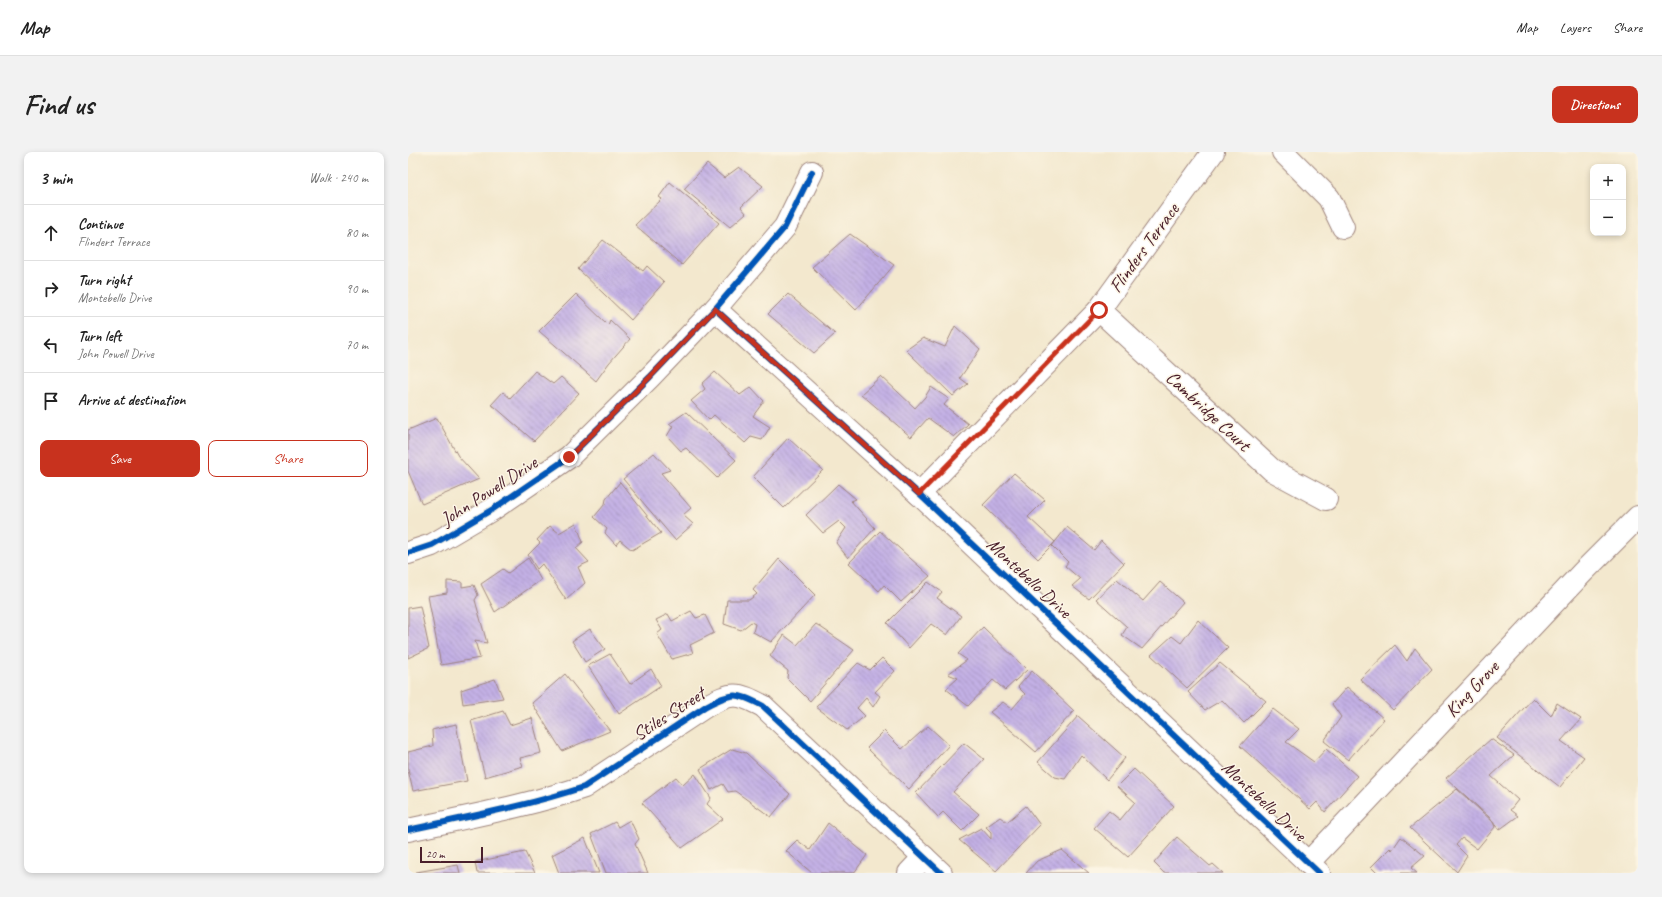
<!DOCTYPE html>
<html lang="en">
<head>
<meta charset="utf-8">
<style>
	body { margin:0; font-family:Caveat,sans-serif; background:#f2f2f2; color:#222 }
	.controls { position:absolute; right:12px; top:12px; display:grid; overflow:hidden; border-radius:8px; box-shadow:0 2px 6px #0003 }
	.controls button { width:36px; height:36px; display:grid; place-items:center; padding:0; border:0; border-bottom:1px solid #e0e0e0; background:#fff; color:#222; font:20px sans-serif }
	.scale { position:absolute; left:12px; bottom:10px; width:63px; box-sizing:border-box; padding-left:4px; border:2px solid #4a1f2b; border-top:0; font-size:11px; line-height:14px; white-space:nowrap; color:#4a1f2b; -webkit-text-stroke:3px #fcf5e5; paint-order:stroke }
	.stop { position:absolute; width:12px; height:12px; margin:-9px; border:3px solid #c8321e; border-radius:50%; background:#fff }
	.stop.end { background:#c8321e; border-color:#fff; box-shadow:0 1px 4px #0008 }
	.list { margin:0; padding:0; list-style:none }
	h2 { display:flex; justify-content:space-between; align-items:center; height:52px; margin:0; padding:0 16px; font-size:17px }
	h2 small { font-size:13px; font-weight:400; color:#767676 }
	.list li { display:grid; grid-template-columns:26px 1fr auto; gap:12px; align-items:center; box-sizing:border-box; height:56px; padding:0 16px; border-top:1px solid #e0e0e0 }
	.list b { display:block; font-size:15px; white-space:nowrap }
	.list p { margin:0; font-size:13px; white-space:nowrap; color:#767676 }
	.list em { font-size:13px; font-style:normal; color:#767676 }
	.actions { display:flex; gap:8px; padding:12px 16px }
	.actions a { flex:1; padding:9px 0; border:1px solid #c8321e; border-radius:8px; text-align:center; font-size:14px; color:#c8321e }
	.actions .main { background:#c8321e; color:#fff }
	.icon { flex:none; width:22px; height:22px; fill:none; stroke:currentColor; stroke-width:2; stroke-linecap:round; stroke-linejoin:round }
	.map { position:relative; flex:none; width:1230px; height:721px; overflow:hidden; border-radius:8px }
	header { display:flex; align-items:center; gap:24px; box-sizing:border-box; height:56px; padding:0 20px; background:#fff; border-bottom:1px solid #e0e0e0 }
	header strong { font-size:19px }
	nav { display:flex; gap:22px; margin-inline-start:auto; font-size:14px }
	.intro { display:flex; align-items:center; justify-content:space-between; box-sizing:border-box; height:96px; padding:0 24px }
	h1 { margin:0; font-size:28px }
	.button { padding:10px 18px; border-radius:8px; background:#c8321e; color:#fff; font-size:14px; font-weight:700 }
	main { display:flex; gap:24px; padding:0 24px }
	aside { flex:1; background:#fff; border-radius:8px; box-shadow:0 2px 6px #0003 }
	.map>svg:first-child { display:block }
</style>
</head>
<body>
<header>
<strong>Map</strong>
<nav><a>Map</a><a>Layers</a><a>Share</a></nav>
</header>
<div class="intro"><h1>Find us</h1><a class="button">Directions</a></div>
<main>
<aside>
<h2>3 min<small>Walk · 240 m</small></h2>
<ul class="list">
<li><svg class="icon" aria-label="ahead" viewBox="0 0 24 24"><path d="M12 20V5M6 11l6-6 6 6"/></svg><div><b>Continue</b><p>Flinders Terrace</p></div><em>80 m</em></li>
<li><svg class="icon" aria-label="right" viewBox="0 0 24 24"><path d="M7 20v-9h11M14 6l5 5-5 5"/></svg><div><b>Turn right</b><p>Montebello Drive</p></div><em>90 m</em></li>
<li><svg class="icon" aria-label="left" viewBox="0 0 24 24"><path d="M17 20v-9H6M10 6l-5 5 5 5"/></svg><div><b>Turn left</b><p>John Powell Drive</p></div><em>70 m</em></li>
<li><svg class="icon" aria-label="arrive" viewBox="0 0 24 24"><path d="M6 21V4h12l-3 4 3 4H6"/></svg><div><b>Arrive at destination</b></div></li>
</ul>
<div class="actions"><a class="main">Save</a><a>Share</a></div>
</aside>
<div class="map">
<svg width="1230" height="721" viewBox="0 0 1230 721">
	<defs>
		<pattern id="building-back-hatch" width="6" height="6" patternUnits="userSpaceOnUse"><rect width="6" height="6" fill="#c3b0e5"/><path d="M-1 5l2 2M0 0l6 6M5-1l2 2" fill="none" stroke="#a08fba"/></pattern>
	</defs>
	<rect width="100%" height="100%" fill="#fcf5e5"/>
	<filter id="ink" filterUnits="userSpaceOnUse"><feTurbulence type="fractalNoise" baseFrequency=".025" numOctaves="2"/><feDisplacementMap in="SourceGraphic" scale="8" xChannelSelector="R" yChannelSelector="G"/><feConvolveMatrix kernelMatrix="1 2 1 2 8 2 1 2 1" color-interpolation-filters="sRGB"/></filter>
	<filter id="wash" filterUnits="userSpaceOnUse"><feTurbulence type="fractalNoise" baseFrequency=".012" numOctaves="4" result="noise"/><feDisplacementMap in="SourceGraphic" scale="16" xChannelSelector="R" yChannelSelector="G"/><feGaussianBlur stdDeviation="0.9" result="paint"/><feColorMatrix in="noise" values="0 0 0 0 0 0 0 0 0 0 0 0 0 0 0 0 0 1.4 0 .05"/><feComposite in="paint" operator="in"/></filter>
	<g filter="url(#wash)">
		<rect width="100%" height="100%" fill="#f3e8ce"/>
		<g id="blocks">
			<g fill="url(#building-back-hatch)">
				<path d="M299,12L316,26L331,15L355,34L333,55L338,61L322,75L276,37Z"/>
				<path d="M262,30L311,71L274,113L227,73L254,47L251,45Z"/>
				<path d="M442,82L486,113L448,158L404,115Z"/>
				<path d="M195,88L235,119L239,114L256,130L223,168L170,117Z"/>
				<path d="M168,142L200,173L202,168L222,187L201,211L188,229L131,179Z"/>
				<path d="M380,142L427,182L406,201L360,162Z"/>
				<path d="M547,174L572,197L552,226L560,232L545,244L498,198L515,186L537,195Z"/>
				<path d="M127,219L145,232L153,225L171,241L126,289L87,255L83,253L95,240L102,246Z"/>
				<path d="M307,220L332,243L343,235L356,249L345,264L362,275L354,288L343,285L337,291L306,263L301,268L283,249L297,237L294,232Z"/>
				<path d="M473,224L507,256L517,245L523,235L541,247L536,253L560,272L546,285L520,266L503,285L453,242Z"/>
				<path d="M278,260L328,308L309,326L278,296L273,299L259,284L265,274L261,272Z"/>
				<path d="M29,266L50,304L71,327L14,352L0,319V278Z"/>
				<path d="M380,286L415,318L376,356L345,325Z"/>
				<path d="M246,301L262,318L253,321L283,356L275,363L285,372L267,388L215,327Z"/>
				<path d="M606,321L637,348L620,365L647,390L630,407L575,353Z"/>
				<path d="M212,330L253,381L224,398L212,388L208,393L197,381L199,377L186,365L197,352L198,347Z"/>
				<path d="M430,332L448,347L443,349L467,376L440,406L428,391L438,376L431,369L415,381L398,363Z"/>
				<path d="M168,371L175,390L168,396L181,410L170,415L177,431L158,448L134,412L129,417L120,403L132,391L129,388L142,374L151,381Z"/>
				<path d="M659,375L686,398L693,389L716,411L681,447L664,434L672,427L657,414L660,410L644,394Z"/>
				<path d="M472,379L522,424L493,450L476,433L471,439L441,411Z"/>
				<path d="M120,406L133,428L87,460L73,432L95,417L100,421Z"/>
				<path d="M371,407L407,443L363,490L345,480L347,472L343,470L333,478L316,472L319,448H341L349,442L345,438Z"/>
				<path d="M709,427L735,449L752,430L775,450L734,497L714,483L719,475L688,447Z"/>
				<path d="M39,429L54,430V435L66,433L70,443L67,448L79,491L67,489L72,506L33,513L20,444L39,441Z"/>
				<path d="M520,430L534,440L529,446L553,464L539,483L523,472L501,496L479,471Z"/>
				<path d="M12,454L21,496L0,506V456Z"/>
				<path d="M283,459L288,466L297,463L306,481L282,493L285,501L264,507L249,482L254,478L248,468L260,462L264,469Z"/>
				<path d="M790,468L820,496L779,536L743,503L764,484L773,491Z"/>
				<path d="M408,472L446,498L402,549L379,526L380,519L362,504L376,483L389,493Z"/>
				<path d="M575,475L619,518L597,538L585,528L560,554L538,537L550,526L540,522L559,508L550,502Z"/>
				<path d="M182,477L197,497L177,510L164,489Z"/>
				<path d="M987,493L999,509L1007,496L1024,517L985,558L952,527Z"/>
				<path d="M202,502L222,532L243,517L253,534L211,562L180,514Z"/>
				<path d="M474,506L487,519L467,540L472,544L465,555L458,546L449,556L457,564L439,578L408,555L450,511L462,518Z"/>
				<path d="M812,511L858,549L836,571L814,548L797,558L780,540Z"/>
				<path d="M624,519L666,559L628,600L582,560L595,550L604,557L617,542L610,535Z"/>
				<path d="M157,522L202,579L154,599L124,551Z"/>
				<path d="M87,527L95,546L55,552L53,538Z"/>
				<path d="M939,535L976,567L940,608L916,589L933,565L924,552Z"/>
				<path d="M1125,546L1143,564L1149,551L1173,567L1153,589L1176,605L1152,635L1089,586Z"/>
				<path d="M865,557L891,577L878,590L906,610L918,597L949,624L917,660L909,650L902,657L832,594Z"/>
				<path d="M95,559L102,573L124,566L133,601L112,606L115,614L77,625L63,569Z"/>
				<path d="M670,564L717,606L699,628L673,603L657,627L647,625L630,610Z"/>
				<path d="M48,572L59,629L5,639L0,618V600L25,594L24,578Z"/>
				<path d="M520,574L541,593L501,637L459,596L476,579L494,597Z"/>
				<path d="M1083,587L1106,603L1083,624L1110,648L1102,658L1110,664L1091,678L1081,665L1038,626Z"/>
				<path d="M556,591L576,607L545,640L571,662L554,679L535,660L530,665L508,641Z"/>
				<path d="M324,597L338,601L382,642L363,665L327,639L320,640L315,632L303,638L292,617Z"/>
				<path d="M726,617L766,654L720,705L686,676L701,659L712,668L727,650L709,634Z"/>
				<path d="M287,622L303,646L299,652L315,667L274,696L234,651L268,625L275,633Z"/>
				<path d="M1049,637L1085,670L1087,675L1069,697L1054,686L1048,693L1059,704L1049,720L1002,676Z"/>
				<path d="M618,654L632,673L588,719L551,688L573,676L583,687V680L578,675L592,665L599,670Z"/>
				<path d="M222,668L231,687L227,692L240,721H198L183,682L207,670L210,675Z"/>
				<path d="M420,671L459,703L446,721H404L378,699L389,688L402,698Z"/>
				<path d="M769,685L802,714L805,712L815,721H756L746,711Z"/>
				<path d="M993,685L1017,704L1003,716L1009,721H969L963,715L982,696L984,698Z"/>
				<path d="M177,686L191,721H151L144,703Z"/>
				<path d="M654,698L681,721H618L629,709Z"/>
				<path d="M117,700L127,721H69L67,710Z"/>
				<path d="M50,713L52,721H9L8,720Z"/>
			</g>
		</g>
	</g>
	<g filter="url(#ink)">
		<use href="#blocks" fill-opacity="0" stroke="#9e847c" stroke-width="1"/>
		<g fill="none" stroke-linecap="round" stroke-linejoin="round">
			<g stroke="#9e847c" stroke-width="24">
				<g id="minor">
					<path d="M875,0L921,46L935,75"/>
					<path d="M307,157L511,342L911,721"/>
					<path d="M691,158L864,318L918,347"/>
					<path d="M511,342L691,158L805,0"/>
					<path d="M0,401L24,393L85,357L161,305L242,225L307,157L377,75L404,20"/>
					<path d="M0,678C59,665 119,654 176,635L298,554C325,540 328,540 355,554L533,721"/>
					<path d="M900,711L1175,420L1230,365"/>
					<path d="M501,721L516,705"/>
				</g>
			</g>
			<use href="#minor" stroke="#fff" stroke-width="22"/>
			<g stroke="#fcf5e5" stroke-width="8">
				<g id="cycleway">
					<path d="M307,157L511,342L911,721"/>
					<path d="M0,401L24,393L85,357L161,305L242,225L307,157L377,75L404,20"/>
					<path d="M0,678C59,665 119,654 176,635L298,554C325,540 328,540 355,554L533,721"/>
				</g>
			</g>
			<use href="#cycleway" stroke="#0057b8" stroke-width="6"/>
		</g>
	</g>
	<g fill="none" stroke-linecap="round" stroke-linejoin="round" filter="url(#ink)">
		<path stroke="#c8321e" stroke-width="5" d="M161,305L242,225L307,157L511,342L691,158"/>
	</g>
	<g text-anchor="middle" dominant-baseline="central" stroke-width="3" stroke-linejoin="round" paint-order="stroke">
		<g font-size="19" fill="#4a1f2b" stroke="#fcf5e5">
			<text transform="translate(736 96) rotate(-54)">Flinders Terrace</text>
			<text transform="translate(800 259) rotate(43)">Cambridge Court</text>
			<text transform="translate(81 339) rotate(-33)">John Powell Drive</text>
			<text transform="translate(621 426) rotate(43)">Montebello Drive</text>
			<text transform="translate(1064 537) rotate(-47)">King Grove</text>
			<text transform="translate(261 562) rotate(-33)">Stiles Street</text>
			<text transform="translate(856 649) rotate(43)">Montebello Drive</text>
		</g>
	</g>
</svg>
<div class="controls">
<button>+</button>
<button>−</button>
</div>
<div class="scale">20 m</div>
<div class="stop" style="left:691px;top:158px"></div>
<div class="stop end" style="left:161px;top:305px"></div>
</div>
</main>
</body>
</html>
